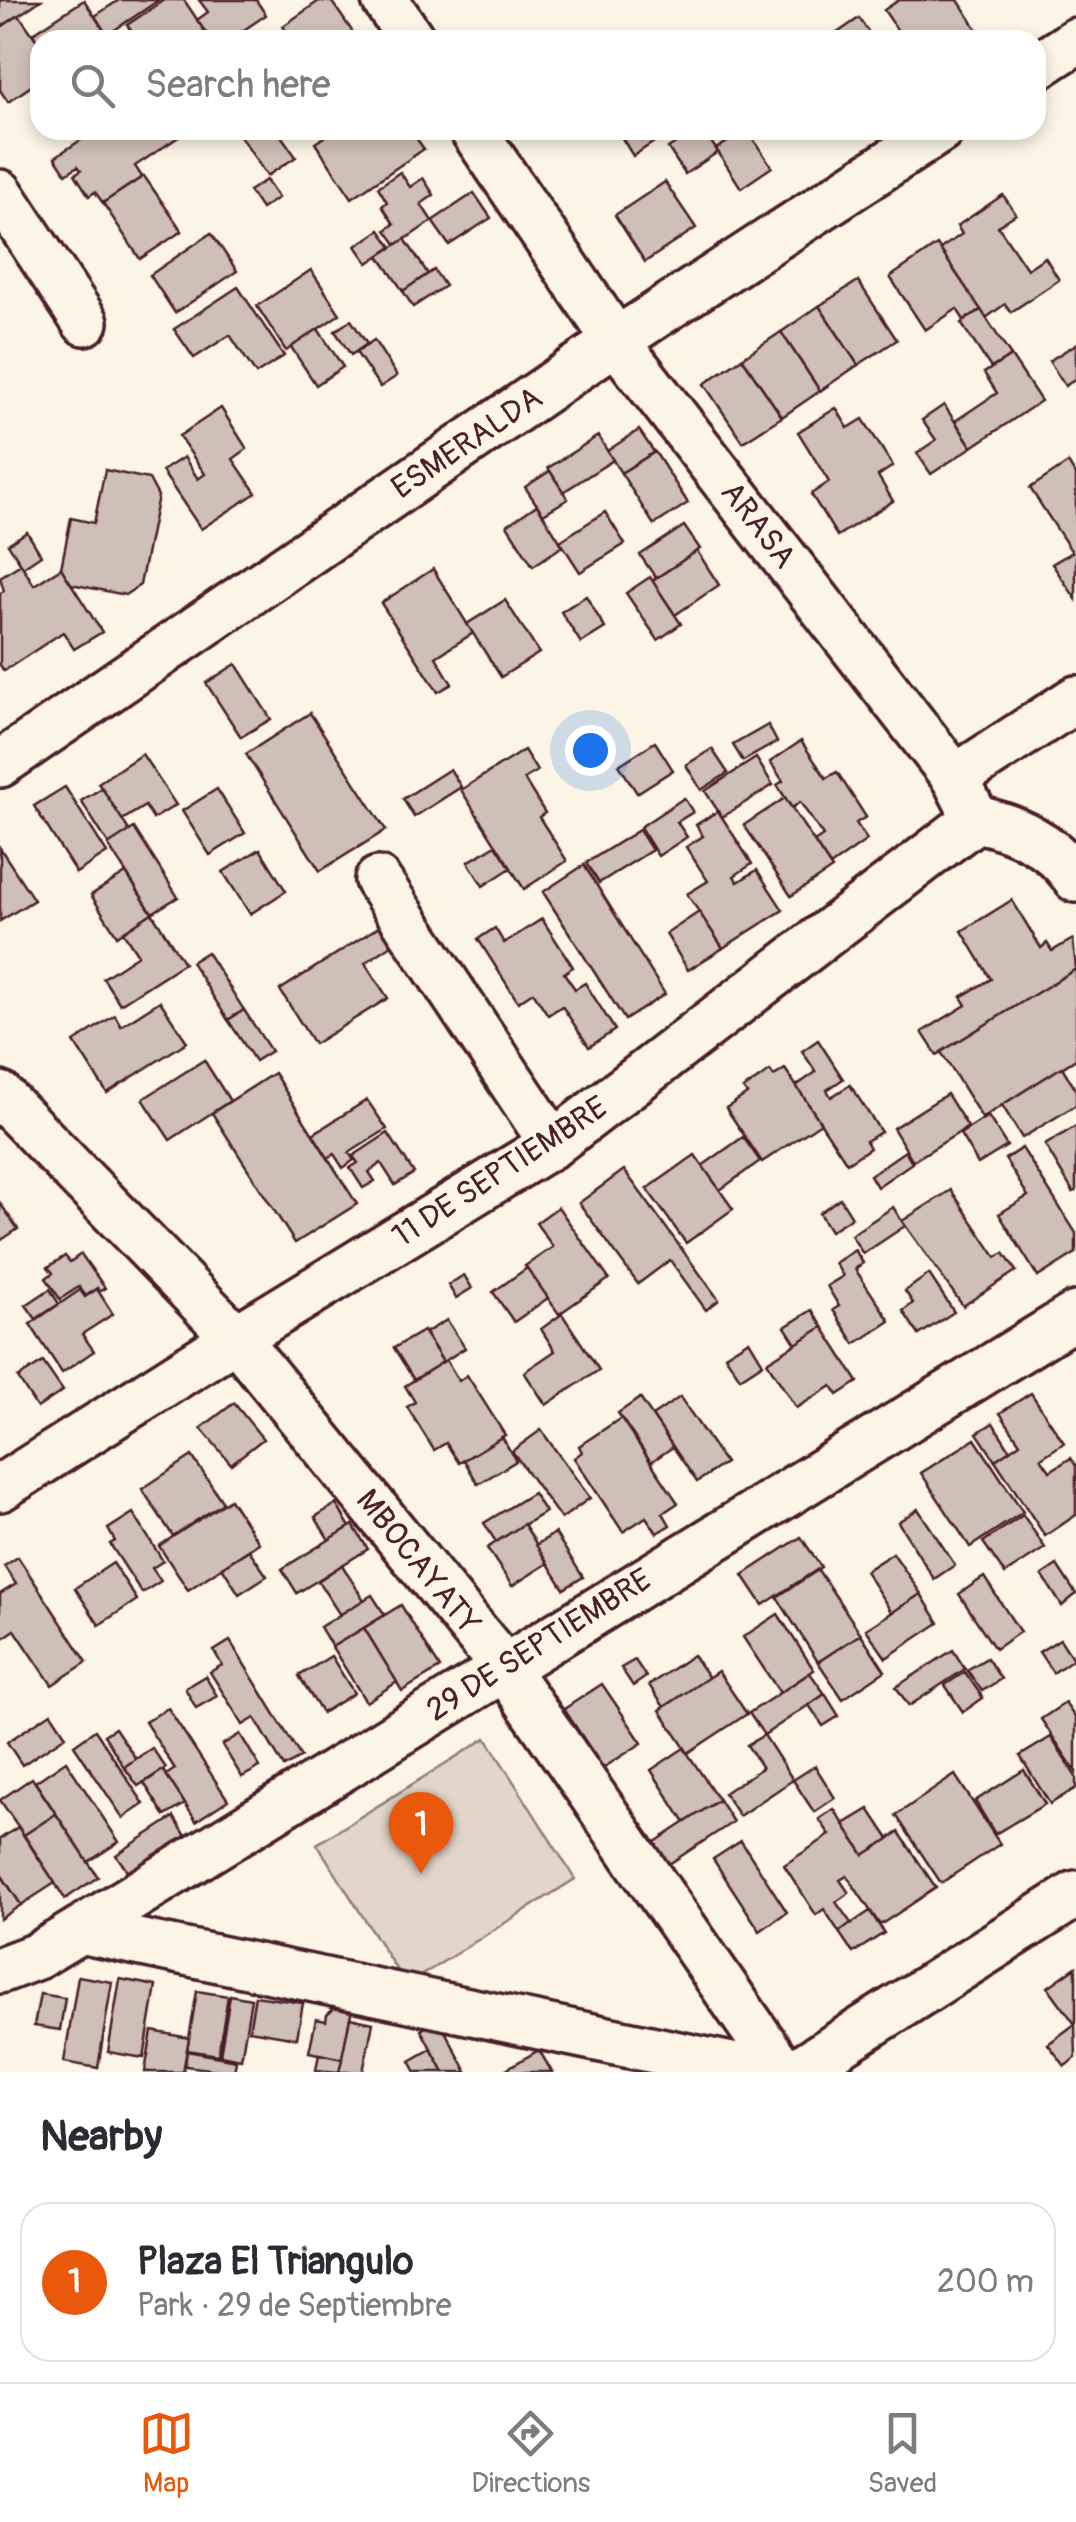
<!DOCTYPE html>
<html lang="en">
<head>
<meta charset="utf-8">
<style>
	body { margin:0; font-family:Pangolin,sans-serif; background:#f7f7f7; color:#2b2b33 }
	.you { position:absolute; left:590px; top:750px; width:35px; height:35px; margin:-25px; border:8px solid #fff; border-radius:50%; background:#1a73e8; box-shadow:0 0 0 15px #1a73e833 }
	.badge { display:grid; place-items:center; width:65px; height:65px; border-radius:50%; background:#ea580c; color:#fff; font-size:32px; font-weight:700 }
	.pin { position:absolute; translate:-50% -82px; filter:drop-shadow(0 2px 5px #0008) }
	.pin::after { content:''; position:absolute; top:52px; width:35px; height:30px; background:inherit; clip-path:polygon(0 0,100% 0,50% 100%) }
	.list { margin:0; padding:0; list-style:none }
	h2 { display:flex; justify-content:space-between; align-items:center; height:130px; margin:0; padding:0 40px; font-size:42px }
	h2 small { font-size:32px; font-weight:400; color:#7c7c81 }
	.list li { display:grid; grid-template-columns:65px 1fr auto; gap:30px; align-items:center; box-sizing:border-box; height:160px; margin:0 20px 20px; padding:0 20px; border:2px solid #e1e1e2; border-radius:30px }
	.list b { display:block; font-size:38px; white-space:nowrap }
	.list p { margin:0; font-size:32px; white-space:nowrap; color:#7c7c81 }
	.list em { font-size:32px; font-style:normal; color:#7c7c81 }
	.icon { flex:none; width:55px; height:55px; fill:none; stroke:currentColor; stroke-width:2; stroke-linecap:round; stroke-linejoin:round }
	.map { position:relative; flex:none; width:1076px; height:2072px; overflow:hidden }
	.search { position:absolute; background:#fff; box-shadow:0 5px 15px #0003; left:30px; right:30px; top:30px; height:110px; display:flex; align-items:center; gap:25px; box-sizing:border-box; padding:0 35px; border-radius:30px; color:#7c7c81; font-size:38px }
	.sheet { height:310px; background:#fff }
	nav { display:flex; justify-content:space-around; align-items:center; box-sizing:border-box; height:140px; border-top:2px solid #e1e1e2; background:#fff; font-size:28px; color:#7c7c81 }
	nav a { display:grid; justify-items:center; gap:5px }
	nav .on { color:#ea580c }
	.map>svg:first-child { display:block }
</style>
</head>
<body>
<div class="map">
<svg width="1076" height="2072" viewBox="0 0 1076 2072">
	<rect width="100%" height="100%" fill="#fcf5e5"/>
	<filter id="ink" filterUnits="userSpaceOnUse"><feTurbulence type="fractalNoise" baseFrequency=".01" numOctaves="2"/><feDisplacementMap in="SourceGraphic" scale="20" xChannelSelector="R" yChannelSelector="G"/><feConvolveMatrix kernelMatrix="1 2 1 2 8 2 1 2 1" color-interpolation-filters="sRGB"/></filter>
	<g filter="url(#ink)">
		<path fill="#e2d5ca" stroke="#967a7a" stroke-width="2.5" d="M486,1738L575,1879L406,1985L317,1844Z"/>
		<g fill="#cfc0b7" stroke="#4a1f2b" stroke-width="2.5">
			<path d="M0,0H41L0,28Z"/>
			<path d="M84,0L107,35L100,40H40V45L32,34Z"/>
			<path d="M119,0H159L107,35L95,16Z"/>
			<path d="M164,0H184L211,40H138L127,25Z"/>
			<path d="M199,0H256L266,15L229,40H211L197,20L208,12Z"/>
			<path d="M899,0H958L984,40H904L884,10Z"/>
			<path d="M319,1L332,2L354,34L345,40H292L283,26Z"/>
			<path d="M19,15L40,45V80L8,102L0,90V28Z"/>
			<path d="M859,18L874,40H827Z"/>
			<path d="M96,130H189L135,166L142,177L103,203L95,192L89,196L75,174L81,170L78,166L66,174L55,157Z"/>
			<path d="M236,130H277L296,157L267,176Z"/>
			<path d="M335,130L411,131L424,149L352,198L315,143Z"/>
			<path d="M617,130H672L633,156Z"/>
			<path d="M695,130H703L718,152L685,174L668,148Z"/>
			<path d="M747,130L772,167L741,188L716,149Z"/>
			<path d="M400,172L410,187L423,178L434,195L421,204L432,221L397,245L386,230L394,224L382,206L387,202L378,187Z"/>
			<path d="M144,176L182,231L140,259L103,203Z"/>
			<path d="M266,180L278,198L261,209L249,191Z"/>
			<path d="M665,182L696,228L645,262L615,215Z"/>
			<path d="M474,193L491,218L449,245L432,221Z"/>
			<path d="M1003,195L1016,214L998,226L1027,269L1045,257L1059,280L1011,312L1005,304L986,318L940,249L962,234L957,226Z"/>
			<path d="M380,230L392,247L368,263L356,246Z"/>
			<path d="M211,233L237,271L175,313L150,275Z"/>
			<path d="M405,239L428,274L403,291L379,256Z"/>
			<path d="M937,245L981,310L964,320L957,309L925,330L890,277Z"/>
			<path d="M311,270L340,314L286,351L257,306Z"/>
			<path d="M434,270L445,286L413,307L403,291Z"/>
			<path d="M858,281L897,340L858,365L819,306Z"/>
			<path d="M238,287L284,356L256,374L230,335L194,358L174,329Z"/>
			<path d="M819,306L858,365L820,391L781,332Z"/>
			<path d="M981,310L1011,356L991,368L961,323Z"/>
			<path d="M351,320L367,344L351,355L335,331Z"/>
			<path d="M318,329L343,367L316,385L291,347Z"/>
			<path d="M781,332L820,391L782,417L742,358Z"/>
			<path d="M374,340L397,376L380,387L356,352Z"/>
			<path d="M1076,344V379L1065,386L1049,361Z"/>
			<path d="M1011,356L1041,401L972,447L955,421L997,393L984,373Z"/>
			<path d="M742,358L782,417L743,442L704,384Z"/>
			<path d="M944,405L972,447L931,474L917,453L936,440L922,420Z"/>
			<path d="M221,408L247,449L233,459L256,493L201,529L162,471L184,457L198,479L205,474L179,436Z"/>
			<path d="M836,408L848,428L863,419L893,466L878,476L893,501L837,536L811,494L829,482L798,432Z"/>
			<path d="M639,430L654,452L621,473L607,451Z"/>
			<path d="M598,436L613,460L563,492L548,468Z"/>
			<path d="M655,452L688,503L654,525L621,473Z"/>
			<path d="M1068,463L1076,476V599L1052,564L1072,552L1030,488Z"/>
			<path d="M105,470L149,479L158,496L140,585L125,595L71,584L61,568L71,518L94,523Z"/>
			<path d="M550,471L568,499L543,514L525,487Z"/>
			<path d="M537,505L563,546L533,566L507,525Z"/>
			<path d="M605,512L625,544L580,572L560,541Z"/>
			<path d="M684,526L700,549L656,578L640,555Z"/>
			<path d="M27,532L41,555L23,567L8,544Z"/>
			<path d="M697,551L719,585L675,615L652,581Z"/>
			<path d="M21,564L34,585L61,568L102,632L74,649L63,632L4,671L0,665V593L4,591L0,577Z"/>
			<path d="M433,569L473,633L436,657L452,684L438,692L381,603Z"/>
			<path d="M650,577L681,624L658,640L626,593Z"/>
			<path d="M586,596L605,628L581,643L561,612Z"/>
			<path d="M505,600L539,653L501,677L467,624Z"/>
			<path d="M236,664L271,719L241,737L206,683Z"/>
			<path d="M310,713L386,830L320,871L246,754Z"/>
			<path d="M768,725L777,742L743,761L733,745Z"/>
			<path d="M801,741L826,778L837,772L866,817L856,823L867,840L830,866L814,842L823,836L800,802L792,808L777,785L783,781L770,762Z"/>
			<path d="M655,742L673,770L637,793L619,765Z"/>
			<path d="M712,749L728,773L701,790L686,765Z"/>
			<path d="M524,750L537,771L524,779L545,813L539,817L567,861L524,889L461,790Z"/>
			<path d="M142,754L176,805L153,819L145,806L122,820L98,783Z"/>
			<path d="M756,758L773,785L722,817L705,791Z"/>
			<path d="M450,769L461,787L414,817L403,799Z"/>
			<path d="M65,787L107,853L76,873L34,806Z"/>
			<path d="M102,788L130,832L109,845L81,801Z"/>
			<path d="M217,789L245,833L210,855L182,811Z"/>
			<path d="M684,798L693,812L677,822L687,837L658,856L640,827Z"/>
			<path d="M785,798L832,869L791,896L744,825Z"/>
			<path d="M718,811L752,864L734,876L738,882L757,870L783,910L723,948L687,894L708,881L686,847L703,836L696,825Z"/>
			<path d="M134,828L178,897L152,913L108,845Z"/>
			<path d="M639,830L652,850L599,883L586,863Z"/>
			<path d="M496,845L511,868L483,886L468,862Z"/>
			<path d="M0,848L34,900L0,921Z"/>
			<path d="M260,849L286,891L250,914L223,872Z"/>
			<path d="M584,865L665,994L625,1020L543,892Z"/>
			<path d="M126,873L152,913L117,936L91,895Z"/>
			<path d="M1012,900L1041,948L1047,943L1052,951L1073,939L1076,969L937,1055L922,1032L966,1005L961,997L991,979L962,931Z"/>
			<path d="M699,912L723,948L688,970L666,934Z"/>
			<path d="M152,913L184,963L120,1004L103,978L138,955L123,932Z"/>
			<path d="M542,919L573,967L564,973L575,989L585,983L615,1030L589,1047L562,1006L548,1015L533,992L518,1002L478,939L495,928L504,943Z"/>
			<path d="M380,926L392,945L365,963L388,998L314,1044L280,990Z"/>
			<path d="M207,952L244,1010L228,1020L191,962Z"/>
			<path d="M1076,969V1059L982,1118L941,1052Z"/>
			<path d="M160,1001L187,1042L107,1093L74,1042L115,1015L121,1026Z"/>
			<path d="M244,1010L271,1051L255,1061L228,1020Z"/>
			<path d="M818,1040L843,1079L827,1090L831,1097L850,1085L881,1132L866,1141L870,1148L847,1163L796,1086L816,1072L802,1051Z"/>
			<path d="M204,1060L230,1101L170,1140L143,1099Z"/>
			<path d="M1062,1067L1076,1090V1105L1022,1138L1002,1105Z"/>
			<path d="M785,1069L821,1123L762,1162L726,1108L747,1094L743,1089L770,1071L774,1076Z"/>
			<path d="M274,1073L357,1204L295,1243L212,1113Z"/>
			<path d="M947,1094L968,1127L913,1161L893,1128Z"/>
			<path d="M367,1100L387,1129L349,1153L354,1160L343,1168L334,1154L328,1158L313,1134Z"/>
			<path d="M988,1116L1007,1146L978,1164L960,1134Z"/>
			<path d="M1076,1126V1191L1073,1192L1045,1145Z"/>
			<path d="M388,1133L414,1173L395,1185L381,1163L369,1172L375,1181L363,1188L350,1168L358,1163L353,1156Z"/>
			<path d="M743,1137L760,1161L720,1190L702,1166Z"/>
			<path d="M1022,1148L1076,1233V1253L1038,1277L999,1214L1028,1196L1005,1159Z"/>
			<path d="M905,1151L912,1163L877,1187L870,1175Z"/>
			<path d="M695,1155L733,1209L686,1243L647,1189Z"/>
			<path d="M624,1170L719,1300L706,1310L670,1260L638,1284L579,1203Z"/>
			<path d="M951,1190L996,1257L1004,1253L1016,1271L963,1306L902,1221Z"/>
			<path d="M840,1198L852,1217L830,1231L819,1213Z"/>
			<path d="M0,1203L18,1229L0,1241Z"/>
			<path d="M558,1207L609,1279L559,1314L525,1266L553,1247L536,1223Z"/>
			<path d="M893,1207L905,1226L863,1254L851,1235Z"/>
			<path d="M855,1250L863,1263L855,1269L890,1321L855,1344L833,1310L839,1306L827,1286L843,1276L835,1263Z"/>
			<path d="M81,1254L105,1288L99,1292L97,1288L86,1296L79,1287L60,1299L46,1278L53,1273L48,1267L65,1256L70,1262Z"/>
			<path d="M527,1268L548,1298L514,1322L493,1292Z"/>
			<path d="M929,1274L954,1312L919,1335L903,1311L913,1303L905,1291Z"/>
			<path d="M464,1275L472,1288L456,1298L448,1285Z"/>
			<path d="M50,1289L59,1304L36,1319L26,1305Z"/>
			<path d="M97,1289L113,1314L82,1334L94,1351L62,1373L30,1324L80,1290L85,1297Z"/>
			<path d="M812,1310L823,1327L796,1344L785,1327Z"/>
			<path d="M562,1314L599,1370L546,1405L524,1372L555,1351L541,1329Z"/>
			<path d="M447,1320L465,1348L443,1362L425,1333Z"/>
			<path d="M823,1327L858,1382L838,1395L832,1386L796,1408L767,1362Z"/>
			<path d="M423,1331L443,1362L414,1380L394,1348Z"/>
			<path d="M749,1340L763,1363L740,1378L725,1355Z"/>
			<path d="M446,1360L459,1381L467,1375L505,1435L459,1463L446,1443L434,1450L407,1407L415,1402L405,1386Z"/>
			<path d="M43,1362L63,1391L37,1408L18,1378Z"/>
			<path d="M1031,1393L1064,1443L1041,1458L1050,1471L1071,1458L1076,1466V1515L1045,1536L995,1460L1020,1443L1000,1413Z"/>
			<path d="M680,1397L725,1463L697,1482L652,1416Z"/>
			<path d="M640,1398L673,1447L651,1462L618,1413Z"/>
			<path d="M234,1403L263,1439L231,1464L201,1428Z"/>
			<path d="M621,1418L678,1503L663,1513L670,1525L657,1533L646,1517L623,1532L574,1458L582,1452L579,1446Z"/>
			<path d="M993,1423L1010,1450L995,1460L977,1433Z"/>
			<path d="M541,1430L590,1498L561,1519L512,1451Z"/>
			<path d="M502,1437L516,1461L478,1484L464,1460Z"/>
			<path d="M975,1439L1023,1512L970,1547L921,1473Z"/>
			<path d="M192,1456L223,1503L173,1536L142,1489Z"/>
			<path d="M533,1493L545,1512L496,1542L484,1523Z"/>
			<path d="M230,1499L259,1543L188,1590L159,1546Z"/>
			<path d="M336,1504L350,1527L329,1540L315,1517Z"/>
			<path d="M918,1509L955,1565L934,1579L898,1522Z"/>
			<path d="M133,1513L163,1561L152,1568L161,1581L142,1593L110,1544L115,1541L108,1529Z"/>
			<path d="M1023,1515L1045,1548L1005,1574L983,1542Z"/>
			<path d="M524,1524L548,1563L512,1586L487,1548Z"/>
			<path d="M353,1525L368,1549L297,1593L282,1569Z"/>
			<path d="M555,1533L583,1577L564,1589L536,1545Z"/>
			<path d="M801,1537L821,1567L763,1605L743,1575Z"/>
			<path d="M249,1550L267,1576L239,1594L222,1567Z"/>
			<path d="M893,1553L921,1594L892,1613L865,1571Z"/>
			<path d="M18,1557L87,1662L52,1685L15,1630L0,1640V1594L16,1584L4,1566Z"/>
			<path d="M113,1563L137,1600L99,1625L75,1588Z"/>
			<path d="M342,1565L364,1600L340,1615L318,1581Z"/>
			<path d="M1057,1565L1076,1594L1062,1606L1042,1575Z"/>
			<path d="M818,1570L861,1634L818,1662L777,1597Z"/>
			<path d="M984,1577L1020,1632L995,1649L959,1594Z"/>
			<path d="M921,1594L939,1623L886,1658L866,1629Z"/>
			<path d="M372,1595L385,1615L332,1647L320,1627Z"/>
			<path d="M401,1605L440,1668L402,1691L364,1628Z"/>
			<path d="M778,1614L814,1670L780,1693L743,1637Z"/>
			<path d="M364,1628L397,1682L366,1702L332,1647Z"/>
			<path d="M861,1634L885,1671L843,1699L818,1662Z"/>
			<path d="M1060,1639L1073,1659L1053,1673L1039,1652Z"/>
			<path d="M230,1641L301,1757L284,1767L255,1718L243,1725L210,1672L222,1665L214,1651Z"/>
			<path d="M953,1650L965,1669L909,1706L896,1687Z"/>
			<path d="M693,1655L709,1678L664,1707L649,1685Z"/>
			<path d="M331,1656L354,1693L322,1713L299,1676Z"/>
			<path d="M987,1658L1001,1679L982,1691L967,1670Z"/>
			<path d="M635,1660L646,1677L633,1686L621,1668Z"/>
			<path d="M718,1671L747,1714L688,1753L660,1710Z"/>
			<path d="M965,1672L983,1698L963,1712L945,1685Z"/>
			<path d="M810,1673L825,1694L764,1735L749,1713Z"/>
			<path d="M205,1676L217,1696L196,1708L185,1688Z"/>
			<path d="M602,1684L642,1743L603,1768L564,1709Z"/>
			<path d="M825,1694L839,1716L823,1726L809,1705Z"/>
			<path d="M1065,1703L1076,1719V1772L1041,1719Z"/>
			<path d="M168,1708L228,1800L196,1821L166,1775L175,1769L145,1722Z"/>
			<path d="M51,1713L66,1736L22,1765L7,1742Z"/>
			<path d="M115,1728L136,1759L124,1767L104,1735Z"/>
			<path d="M95,1730L144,1804L123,1818L74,1745Z"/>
			<path d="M240,1734L260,1767L242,1777L222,1745Z"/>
			<path d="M764,1735L793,1780L739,1816L724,1793L762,1768L747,1745Z"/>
			<path d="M1051,1737L1076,1777V1788L1050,1804L1020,1756Z"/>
			<path d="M152,1748L166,1768L138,1786L124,1767Z"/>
			<path d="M684,1748L719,1800L685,1823L651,1770Z"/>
			<path d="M66,1761L119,1842L88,1862L35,1782Z"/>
			<path d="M815,1766L835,1798L814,1812L793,1780Z"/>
			<path d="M163,1770L185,1804L165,1816L144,1783Z"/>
			<path d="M1024,1770L1045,1804L995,1834L975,1801Z"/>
			<path d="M955,1775L1000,1844L941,1883L896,1815Z"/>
			<path d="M32,1778L56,1814L24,1835L0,1800Z"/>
			<path d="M719,1800L733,1822L666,1866L652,1844Z"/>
			<path d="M834,1809L864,1855L899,1832L936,1888L880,1925L847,1876L840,1880L849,1893L836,1902L851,1923L839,1932L824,1909L816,1915L784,1865L830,1835L819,1819Z"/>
			<path d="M869,1809L889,1839L864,1855L844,1824Z"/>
			<path d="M56,1814L98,1877L65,1899L24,1835Z"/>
			<path d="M174,1817L186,1836L129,1873L116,1855Z"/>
			<path d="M18,1827L55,1883L21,1905L0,1873V1839Z"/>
			<path d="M741,1841L787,1912L760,1931L713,1859Z"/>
			<path d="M0,1873L21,1905L0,1919Z"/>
			<path d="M870,1911L884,1933L853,1953L839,1932Z"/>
			<path d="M1076,1967V2023L1075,2024L1048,1987Z"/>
			<path d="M78,1976L112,1982L98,2068L64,2062Z"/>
			<path d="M120,1979L156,1986L144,2058L108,2052Z"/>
			<path d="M197,1991L228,1996L218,2055L187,2050Z"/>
			<path d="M40,1994L65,1998L60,2030L34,2026Z"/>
			<path d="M230,1995L251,1999L241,2059L220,2055Z"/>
			<path d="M255,1996L303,2003L297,2038L249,2030Z"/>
			<path d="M338,2005L352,2008L342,2059L309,2052L316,2019L326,2021L327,2015Z"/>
			<path d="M350,2018L373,2023L363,2072H339Z"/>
			<path d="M439,2020L467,2072H444L421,2030Z"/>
			<path d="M1075,2024L1076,2058L1065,2066L1048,2044Z"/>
			<path d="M152,2031L189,2038L183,2072H145Z"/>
			<path d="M431,2049L444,2072H416L410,2061Z"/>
			<path d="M539,2050L552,2072H501Z"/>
			<path d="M187,2051L236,2060L234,2072L185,2066Z"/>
			<path d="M319,2054L342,2059L339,2072L316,2070Z"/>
		</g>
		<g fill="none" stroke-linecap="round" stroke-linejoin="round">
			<g stroke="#4a1f2b" stroke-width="52">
				<g id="minor">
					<path d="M385,0L412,40"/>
					<path d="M1036,67L1076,41"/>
					<path d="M473,130L616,341L955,778L976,819"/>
					<path d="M0,193L85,322"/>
					<path d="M0,764L616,341L940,130"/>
					<path d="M955,778L1076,699"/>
					<path d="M976,819C1015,827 1054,845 1076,879"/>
					<path d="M378,880L553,1144"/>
					<path d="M0,1095L236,1338L504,1667L783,2072"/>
					<path d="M0,1488L236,1338L553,1144L976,819"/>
					<path d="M80,1930L760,2072"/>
					<path d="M0,1970L37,1956L80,1930L1076,1315"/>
					<path d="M796,2072L1076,1894"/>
				</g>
			</g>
			<use href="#minor" stroke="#fcf5e5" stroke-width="45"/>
		</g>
	</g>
	<g text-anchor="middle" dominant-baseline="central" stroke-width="8" stroke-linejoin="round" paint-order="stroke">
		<g font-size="32" fill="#4a1f2b" stroke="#fcf5e5">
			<text transform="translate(467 443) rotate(-34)">ESMERALDA</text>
			<text transform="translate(758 525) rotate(52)">ARASA</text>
			<text transform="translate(500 1172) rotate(-33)">11 DE SEPTIEMBRE</text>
			<text transform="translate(418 1562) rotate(51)">MBOCAYATY</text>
			<text transform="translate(539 1645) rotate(-32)">29 DE SEPTIEMBRE</text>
		</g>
	</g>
</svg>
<div class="you"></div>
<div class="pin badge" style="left:421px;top:1874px">1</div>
<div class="search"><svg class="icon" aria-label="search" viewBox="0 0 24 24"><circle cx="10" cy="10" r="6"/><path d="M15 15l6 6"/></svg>Search here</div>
</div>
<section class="sheet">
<h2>Nearby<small></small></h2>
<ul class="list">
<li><span class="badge">1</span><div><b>Plaza El Triangulo</b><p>Park · 29 de Septiembre</p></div><em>200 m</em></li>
</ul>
</section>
<nav>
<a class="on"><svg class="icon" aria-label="map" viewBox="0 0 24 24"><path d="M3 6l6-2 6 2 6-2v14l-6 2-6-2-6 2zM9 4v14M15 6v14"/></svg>Map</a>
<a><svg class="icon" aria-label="directions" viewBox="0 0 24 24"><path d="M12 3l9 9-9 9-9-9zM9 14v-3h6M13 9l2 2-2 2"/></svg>Directions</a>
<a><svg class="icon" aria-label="saved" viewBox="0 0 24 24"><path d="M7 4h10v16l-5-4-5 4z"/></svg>Saved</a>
</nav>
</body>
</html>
